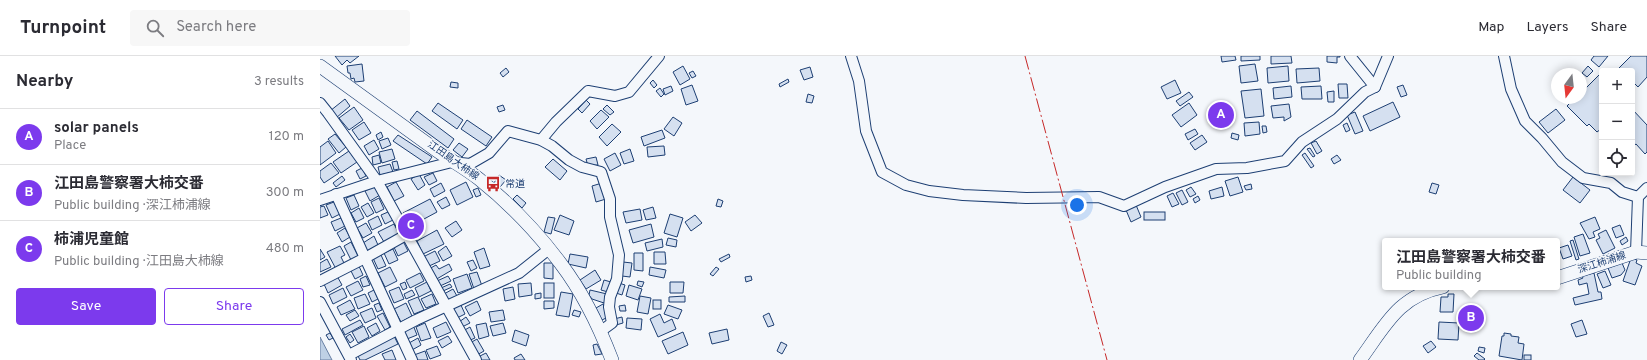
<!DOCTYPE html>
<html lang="en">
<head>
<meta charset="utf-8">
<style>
	body { margin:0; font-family:Overpass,"Noto Sans JP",sans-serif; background:#f7f7f7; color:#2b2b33 }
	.controls { position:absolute; right:12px; top:12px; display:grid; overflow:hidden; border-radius:4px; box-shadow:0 2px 10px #0003 }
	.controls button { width:36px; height:36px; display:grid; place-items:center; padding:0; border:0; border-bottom:1px solid #e1e1e2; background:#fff; color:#2b2b33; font:20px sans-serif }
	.compass { position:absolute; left:1231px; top:12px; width:36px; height:36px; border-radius:50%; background:#fff; box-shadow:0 2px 10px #0003; rotate:195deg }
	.you { position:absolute; left:757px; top:149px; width:14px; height:14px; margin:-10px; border:3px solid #fff; border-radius:50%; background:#1a73e8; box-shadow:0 0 0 6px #1a73e833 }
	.badge { display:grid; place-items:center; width:26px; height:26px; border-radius:50%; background:#7c3aed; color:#fff; font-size:13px; font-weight:700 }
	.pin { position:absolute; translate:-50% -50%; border:2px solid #fff; box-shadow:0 1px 4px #0006 }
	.popup { position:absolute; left:1062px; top:182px; width:178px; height:52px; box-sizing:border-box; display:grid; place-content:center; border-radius:4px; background:#fff; filter:drop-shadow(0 1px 3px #0005); font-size:13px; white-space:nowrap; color:#7c7c81 }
	.popup b { font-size:15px; color:#2b2b33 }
	.popup::after { content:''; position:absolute; left:50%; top:100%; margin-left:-8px; border:8px solid transparent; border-top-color:#fff }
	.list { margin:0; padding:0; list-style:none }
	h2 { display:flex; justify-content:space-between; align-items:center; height:52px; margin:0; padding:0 16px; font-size:17px }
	h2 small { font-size:13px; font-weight:400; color:#7c7c81 }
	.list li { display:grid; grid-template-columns:26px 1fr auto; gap:12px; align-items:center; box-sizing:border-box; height:56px; padding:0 16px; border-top:1px solid #e1e1e2 }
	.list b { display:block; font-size:15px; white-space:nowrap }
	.list p { margin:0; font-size:13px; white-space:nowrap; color:#7c7c81 }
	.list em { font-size:13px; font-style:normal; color:#7c7c81 }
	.actions { display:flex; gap:8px; padding:12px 16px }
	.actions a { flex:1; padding:9px 0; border:1px solid #7c3aed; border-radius:4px; text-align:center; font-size:14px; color:#7c3aed }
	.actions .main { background:#7c3aed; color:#fff }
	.icon { flex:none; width:22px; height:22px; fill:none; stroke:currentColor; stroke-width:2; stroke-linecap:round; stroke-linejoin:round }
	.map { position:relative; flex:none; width:1327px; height:304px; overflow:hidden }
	header { display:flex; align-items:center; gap:24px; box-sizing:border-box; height:56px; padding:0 20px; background:#fff; border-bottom:1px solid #e1e1e2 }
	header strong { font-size:19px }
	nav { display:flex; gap:22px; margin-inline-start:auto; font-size:14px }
	.search { width:280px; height:36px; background:#f7f7f7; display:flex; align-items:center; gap:10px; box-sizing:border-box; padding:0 14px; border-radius:4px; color:#7c7c81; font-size:15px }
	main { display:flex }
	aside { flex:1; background:#fff }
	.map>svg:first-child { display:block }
</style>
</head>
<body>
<header>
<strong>Turnpoint</strong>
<div class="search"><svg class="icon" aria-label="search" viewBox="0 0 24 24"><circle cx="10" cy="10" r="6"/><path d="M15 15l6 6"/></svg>Search here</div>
<nav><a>Map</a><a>Layers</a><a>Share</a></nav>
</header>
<main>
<aside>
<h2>Nearby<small>3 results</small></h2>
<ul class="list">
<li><span class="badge">A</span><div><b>solar panels</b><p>Place</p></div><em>120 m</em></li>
<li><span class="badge">B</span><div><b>江田島警察署大柿交番</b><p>Public building · 深江柿浦線</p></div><em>300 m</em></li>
<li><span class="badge">C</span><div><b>柿浦児童館</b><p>Public building · 江田島大柿線</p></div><em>480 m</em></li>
</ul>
<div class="actions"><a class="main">Save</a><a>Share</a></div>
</aside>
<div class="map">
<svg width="1327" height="304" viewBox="0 0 1327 304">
	<rect width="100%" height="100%" fill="#f4f7fb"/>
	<path fill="#bed0e5" stroke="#687fa3" d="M0,281L12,304H0Z"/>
	<g fill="#d5e0f0" stroke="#1d3f73">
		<path d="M15,0H39L30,7L27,4L22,9Z"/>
		<path d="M901,0H915L916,4L902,6Z"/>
		<path d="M921,0H940V4L921,5Z"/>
		<path d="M951,0H971L972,7L951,8Z"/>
		<path d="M1007,0H1020V1H1017V7L1007,6Z"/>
		<path d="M1274,0H1288L1279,11L1271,4Z"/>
		<path d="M1311,0H1327V21L1318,31L1312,25V15H1302L1299,12Z"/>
		<path d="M42,8L44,25L35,26L34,22L31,23L30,17H28L27,10Z"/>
		<path d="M935,8L938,25L921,27L919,10Z"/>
		<path d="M363,10L370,23L360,29L353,16Z"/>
		<path d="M968,10L969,25L948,27L947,12Z"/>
		<path d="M1268,10L1273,15L1267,21L1262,17Z"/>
		<path d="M490,11L493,21L484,24L480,14Z"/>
		<path d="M186,12L189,16L183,21L180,17Z"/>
		<path d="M999,12L1000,25L977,27L976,13Z"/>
		<path d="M373,15L376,20L372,22L369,17Z"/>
		<path d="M1279,19L1282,22V75L1281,73L1277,76L1269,68L1267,70L1247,50L1255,42H1261V37Z"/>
		<path d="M468,23L469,26L460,31L459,28Z"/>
		<path d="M333,24L337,29L334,32L330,27Z"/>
		<path d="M855,24L861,37L847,43L841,31Z"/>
		<path d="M131,26L138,27V32L130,31Z"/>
		<path d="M1018,28H1027L1028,42H1019Z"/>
		<path d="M372,29L378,45L366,49L361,33Z"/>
		<path d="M1083,29L1087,39L1081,41L1077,31Z"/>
		<path d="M351,30L353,35L345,39L343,33Z"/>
		<path d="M971,30L972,41L954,43L953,32Z"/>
		<path d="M1001,30L1002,43H982L981,31Z"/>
		<path d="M340,32L344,38L341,41L336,35Z"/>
		<path d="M941,33L944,60L925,62L921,35Z"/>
		<path d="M1014,35V46H1008L1007,36Z"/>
		<path d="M869,36L873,41L860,50L856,45Z"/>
		<path d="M488,38L494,40L492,47L486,46Z"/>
		<path d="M25,43L30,50L16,62L10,55Z"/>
		<path d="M266,44L270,48L262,57L258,53Z"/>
		<path d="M1073,46L1080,61L1050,75L1043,60Z"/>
		<path d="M118,47L143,64L137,73L112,55Z"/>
		<path d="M869,47L877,59L861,71L852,59Z"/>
		<path d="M969,48L971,61L964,65V61L953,62L951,50Z"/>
		<path d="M183,49L185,54L179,56L177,51Z"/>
		<path d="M287,49L294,56L290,59L283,53Z"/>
		<path d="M34,51L43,64L29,74L19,62Z"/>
		<path d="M898,53L899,55L908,53L910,63L893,66L891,54Z"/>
		<path d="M1236,53L1245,64L1228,77L1219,66Z"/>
		<path d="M1312,53L1327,69V96L1325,98L1316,88L1312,91Z"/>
		<path d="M281,54L289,61L277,73L270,65Z"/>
		<path d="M97,55L134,83L128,92L90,64Z"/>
		<path d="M1035,56L1043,75L1035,78L1027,59Z"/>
		<path d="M353,61L362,67L354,80L344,73Z"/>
		<path d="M147,64L172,81L166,90L141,73Z"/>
		<path d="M44,66L51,77L39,84L32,74Z"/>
		<path d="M939,66L940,78L925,80L924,67Z"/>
		<path d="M1027,67L1030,74L1026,76L1023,69Z"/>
		<path d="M292,68L301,76L287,90L279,81Z"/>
		<path d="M942,70H946L947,76L943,77Z"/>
		<path d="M875,73L878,78L868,84L865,78Z"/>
		<path d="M342,74L345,82L324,90L321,81Z"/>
		<path d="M61,76L63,81L58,84L56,79Z"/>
		<path d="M912,77L919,79L918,84L911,82Z"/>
		<path d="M15,78L26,91L19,97L8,83Z"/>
		<path d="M78,79L112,101L107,108L73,85Z"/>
		<path d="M882,79L887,86L875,94L870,87Z"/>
		<path d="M68,82L71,89L62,93L59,85Z"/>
		<path d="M54,84L59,93L49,99L44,90Z"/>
		<path d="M8,85L16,97L0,109V91Z"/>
		<path d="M996,85L1002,95L997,98L991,87Z"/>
		<path d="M139,87L148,93L142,101L133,94Z"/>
		<path d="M344,90L345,99L328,101L327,91Z"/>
		<path d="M990,92L995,100L993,101L987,93Z"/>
		<path d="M72,93L75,103L62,107L59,96Z"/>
		<path d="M310,93L314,105L304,108L300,97Z"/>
		<path d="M29,95L37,106L21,117L13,106Z"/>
		<path d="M295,97L301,109L290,115L284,103Z"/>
		<path d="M985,97L994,110L991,112L982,99Z"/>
		<path d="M59,99L61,107L53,109L52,101Z"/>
		<path d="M1017,99L1021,104L1014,108L1011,103Z"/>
		<path d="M276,101L278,109L268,110L266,103Z"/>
		<path d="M233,103L247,115L240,124L225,111Z"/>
		<path d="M77,105L79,113L74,114L72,106Z"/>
		<path d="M11,107L19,117L4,127L0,121V115Z"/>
		<path d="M70,108L73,116L60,119L58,111Z"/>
		<path d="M42,112L46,120L40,123L36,115Z"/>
		<path d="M113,117L117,125L109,129L104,121Z"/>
		<path d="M99,118L105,129L98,134L91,123Z"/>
		<path d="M179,119L186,124L180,131L174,127Z"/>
		<path d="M22,120L25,124L16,131L13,127Z"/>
		<path d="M918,121L923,136L910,140L905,125Z"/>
		<path d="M1253,121L1270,134L1260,147L1243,134Z"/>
		<path d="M76,126L84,140L74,145L67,131Z"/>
		<path d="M146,126L153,141L137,149L130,134Z"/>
		<path d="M121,127L125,135L114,141L110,133Z"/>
		<path d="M282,127L286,143L276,146L272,130Z"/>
		<path d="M1112,127L1119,129L1116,138L1109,136Z"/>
		<path d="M931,128L932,133L926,134L924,130Z"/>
		<path d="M55,130L60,139L50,145L45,135Z"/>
		<path d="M871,131L876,138L870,141L866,134Z"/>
		<path d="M902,131L904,140L891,143L889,135Z"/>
		<path d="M158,132L161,139L156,141L153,134Z"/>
		<path d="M862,134L868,146L862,149L856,137Z"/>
		<path d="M853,137L859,148L852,151L847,140Z"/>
		<path d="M34,139L39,150L31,154L26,142Z"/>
		<path d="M197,139L206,147L202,152L193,143Z"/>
		<path d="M878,140L880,144L875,147L873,143Z"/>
		<path d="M126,141L130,149L122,153L117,146Z"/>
		<path d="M59,142L64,153L56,157L51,146Z"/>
		<path d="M110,143L117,156L91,170L83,157Z"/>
		<path d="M398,143L403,145L401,151L396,150Z"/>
		<path d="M14,146L20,158L12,162L6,149Z"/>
		<path d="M48,147L54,157L47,161L41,151Z"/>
		<path d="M816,149L821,161L811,166L806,154Z"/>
		<path d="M4,150L8,159L0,162V151Z"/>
		<path d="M333,151L336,162L326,164L323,154Z"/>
		<path d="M39,152L44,162L36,166L31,157Z"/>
		<path d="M320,153L322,164L306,167L303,156Z"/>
		<path d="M68,156L73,164L65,168L61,159Z"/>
		<rect x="824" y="156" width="21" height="8"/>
		<path d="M350,158L363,162L357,181L344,177Z"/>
		<path d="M240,159L254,165L249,179L234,174Z"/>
		<path d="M375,159L382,167L371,175L365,166Z"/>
		<path d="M58,160L62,169L52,174L48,165Z"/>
		<path d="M228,161L235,162L231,178L224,176Z"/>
		<path d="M1275,161L1280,173L1273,176L1275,181L1269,183L1260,167Z"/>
		<path d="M21,162L25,170L15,175L11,166Z"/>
		<path d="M136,165L142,174L132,181L125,172Z"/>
		<path d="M46,167L52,177L43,182L37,172Z"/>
		<path d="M74,168L79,178L64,186L58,176Z"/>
		<path d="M331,168L334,181L313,187L309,174Z"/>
		<path d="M1300,169L1304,179L1296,182L1292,172Z"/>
		<path d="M25,172L30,181L22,186L17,177Z"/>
		<path d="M117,174L124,188L103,198L97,185Z"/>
		<path d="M1286,174L1295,192L1283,198L1276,184L1280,182L1278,178Z"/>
		<path d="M1263,178L1270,197L1260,200L1254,181Z"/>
		<path d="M54,180L58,189L47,195L43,187Z"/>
		<path d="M1306,181L1308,185L1302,189L1300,185Z"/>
		<path d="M348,182L357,184L356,191L346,189Z"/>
		<path d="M342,183L343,191L327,195L325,187Z"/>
		<path d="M1253,184L1259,203L1256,204L1250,185Z"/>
		<path d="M83,185L88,195L78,200L73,189Z"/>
		<path d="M31,186L38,200L31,204L24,190Z"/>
		<path d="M1248,189L1252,200L1243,203L1239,192Z"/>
		<path d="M20,190L25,199L21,201L25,209L16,213L7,196Z"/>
		<path d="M126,190L132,200L123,205L118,196Z"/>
		<path d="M164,192L170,210L160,213L154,196Z"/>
		<path d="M0,193L5,201L0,204Z"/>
		<path d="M73,193L78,204L69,208L64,197Z"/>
		<path d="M115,195L120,205L107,211L103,201Z"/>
		<path d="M334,196H345L346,208H334Z"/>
		<path d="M314,197H323V215L314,214Z"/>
		<path d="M250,198L268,201L266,212L248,208Z"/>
		<path d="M409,198L410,201L401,206L399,203Z"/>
		<path d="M61,199L66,210L58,213L53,202Z"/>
		<path d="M1311,202L1317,204L1316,207L1322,210L1315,229L1303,225Z"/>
		<path d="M7,203L11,211L0,216V207Z"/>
		<path d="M153,204L157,212L151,215L147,206Z"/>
		<path d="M303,206L312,207L310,221L302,220Z"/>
		<path d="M224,207H233V223L224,222Z"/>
		<path d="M1302,207L1305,214L1301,219L1292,222L1288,212Z"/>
		<path d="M38,208L43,219L35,223L30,213Z"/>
		<path d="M129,208L132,214L115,224L109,213L116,209L119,213Z"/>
		<path d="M70,211L77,225L65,231L58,217Z"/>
		<path d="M330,211L346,214L344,222L329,219Z"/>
		<path d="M396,211L399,213L393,220L390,218Z"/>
		<path d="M275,214L281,224L266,233L260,224Z"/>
		<path d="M1285,215L1291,229L1283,232L1277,218Z"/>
		<path d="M157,216L162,230L154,233L149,218Z"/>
		<path d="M100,217L104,225L90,232L86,224Z"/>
		<path d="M1274,217L1278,236H1281L1282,243L1255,249L1253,242L1269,238L1267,227L1259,229L1258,224L1263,222L1262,220Z"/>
		<path d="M147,218L152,232L138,237L133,223Z"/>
		<path d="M17,220L22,229L8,237L4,228Z"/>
		<path d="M46,220L50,229L43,231L40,223Z"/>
		<path d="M128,220L131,225L120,230L117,225Z"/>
		<path d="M431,220L432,224L426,226L425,221Z"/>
		<path d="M284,224L291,226L288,236L281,234Z"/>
		<path d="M38,225L43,234L31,240L26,231Z"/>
		<path d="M318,225L324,226L322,231L317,229Z"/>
		<path d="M85,226L87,232L83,234L80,228Z"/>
		<path d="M107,226L111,235L99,241L95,232Z"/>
		<path d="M350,226H364L363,237H350Z"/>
		<path d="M211,227L212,239L199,241L198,228Z"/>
		<rect x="224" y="227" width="10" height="15"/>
		<path d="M299,227L305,229L302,239L296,237Z"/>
		<path d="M130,228L132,231L123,235L121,232Z"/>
		<path d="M309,229L322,233L318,244L306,240Z"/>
		<path d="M79,231L84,243L74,247L69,235Z"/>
		<path d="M193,231L195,243L185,245L183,233Z"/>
		<path d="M23,232L27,241L13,248L9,239Z"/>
		<path d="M133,233L137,240L127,245L124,238Z"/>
		<path d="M54,234L58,243L52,246L48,237Z"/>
		<path d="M92,234L95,239L86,243L84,238Z"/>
		<path d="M270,234L287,238L284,247L272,243L269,239Z"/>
		<path d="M241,236L253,238L249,261L236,259Z"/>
		<path d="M221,237V242L215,243V238Z"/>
		<path d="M45,238L50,248L38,253L34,242Z"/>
		<path d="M112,238L116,248L106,252L101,243Z"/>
		<path d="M1128,238H1134L1133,256H1120L1121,241H1128Z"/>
		<path d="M320,240L331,242L328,258L317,256Z"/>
		<path d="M365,240V246H349V241Z"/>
		<path d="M98,241L104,254L94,258L88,245Z"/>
		<path d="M30,244L35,253L21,259L17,251Z"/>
		<rect x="333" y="244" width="8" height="9"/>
		<path d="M157,245L161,254L150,260L145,251Z"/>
		<path d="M224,245H234V252L224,253Z"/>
		<path d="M59,247L62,254L57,256L54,249Z"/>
		<path d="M86,247L92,260L81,266L74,253Z"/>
		<path d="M140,247L145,258L137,262L131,252Z"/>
		<path d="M283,248L288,261L282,264L276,252Z"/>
		<path d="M305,249L306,255H300L299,250Z"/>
		<path d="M348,249L362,254L358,263L344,258Z"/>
		<path d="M1149,249H1157L1156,272H1148Z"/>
		<path d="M52,252L56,262L45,267L40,257Z"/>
		<path d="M35,254L39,260L30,265L26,259Z"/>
		<path d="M183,254L185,264L171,266L169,256Z"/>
		<path d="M254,254L261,256L259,261L252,259Z"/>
		<path d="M63,257L70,271L65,274L57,260Z"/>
		<path d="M449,257L454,269L448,271L443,260Z"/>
		<path d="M340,258L344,267L352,263L356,273L338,281L330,263Z"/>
		<path d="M146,261L150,267L142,271L139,266Z"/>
		<path d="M302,261L303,267L296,269L294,263Z"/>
		<path d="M307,262L322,263L321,274L306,272Z"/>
		<path d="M40,264L43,269L25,279L22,273Z"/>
		<path d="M1262,264L1267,278L1256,281L1251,268Z"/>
		<path d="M126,266L131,276L117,282L113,272Z"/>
		<path d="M1119,266L1139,267L1138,284L1118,283Z"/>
		<path d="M56,267L60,275L52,280L47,272Z"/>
		<path d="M105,267L111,282L101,285L96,271Z"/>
		<path d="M166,267L169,280L159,283L156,269Z"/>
		<path d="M183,267L186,277L173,280L170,270Z"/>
		<path d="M93,269L97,279L87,283L83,273Z"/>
		<path d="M44,270L49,281L38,287L32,276Z"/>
		<path d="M150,271L155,282L148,285L143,275Z"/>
		<path d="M407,273L409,284L392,288L389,277Z"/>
		<path d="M195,274L209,279L206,290L192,285Z"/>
		<path d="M363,276L368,289L348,298L342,285Z"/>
		<path d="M10,277L13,282L9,284L6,279Z"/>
		<path d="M1184,277L1191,278V280L1199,281L1198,287L1204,288L1202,304L1179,300L1182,280H1184Z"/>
		<path d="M30,278L34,284L30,287L26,281Z"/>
		<path d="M74,280L78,288L45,304H40L37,298Z"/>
		<path d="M128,280L132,286L122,292L118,285Z"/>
		<path d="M98,282L101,289L92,294L89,287Z"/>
		<path d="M157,283L164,295L157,299L150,287Z"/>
		<path d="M1111,285L1116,291L1108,297L1103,290Z"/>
		<path d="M461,286L467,289L462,298L457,295Z"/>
		<path d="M277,288L282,298L275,299L273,289Z"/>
		<path d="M117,290L121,299L110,303L106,294Z"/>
		<path d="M1159,291L1165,292L1164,297L1158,295Z"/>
		<path d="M72,294L76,304H65L62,298Z"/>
		<path d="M105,295L108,304H96L94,299Z"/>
		<path d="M166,297L170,304H160L158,301Z"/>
		<path d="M1157,297L1165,303L1164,304H1159L1154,300Z"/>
		<path d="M201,298L205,304H195L194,302Z"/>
		<rect x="1204" y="299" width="7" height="5"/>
	</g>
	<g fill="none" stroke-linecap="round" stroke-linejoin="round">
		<g stroke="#1d3f73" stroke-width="12">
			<g id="minor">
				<path d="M531,0L539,25L546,75L562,116L586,129L609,135L643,139L706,142L779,141L804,150L845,131L896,113L927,112L965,105L982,86L1017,63L1045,36L1055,31L1068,0"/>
				<path d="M1030,0L1055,31"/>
				<path d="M1184,0L1191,33L1205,65L1222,82L1242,106L1263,122L1291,127L1302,136L1318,141"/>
				<path d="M0,47L8,57L57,125L156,304"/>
				<path d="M221,84L236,66L268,35L295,40L309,36L339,0"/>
				<path d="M0,144L57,125L132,106L150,108L169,97L188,75L221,84L232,90L249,104L262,111L281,116L290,143V161L299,199L297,223L290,241L289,251L292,267L281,275"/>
				<path d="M86,179L45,202L92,304"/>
				<path d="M1316,196L1318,141L1327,132"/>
				<path d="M0,225L45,202L16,138"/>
				<path d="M0,246L31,304"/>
				<path d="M29,299L96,264L199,217L229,193"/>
			</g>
		</g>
		<g stroke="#1d3f73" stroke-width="14">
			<g id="major">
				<path d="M0,10C39,38 77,66 116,94C130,104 145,112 159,123C189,147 218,177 241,208C263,237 279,270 292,304"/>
				<path d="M1237,222L1316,196L1327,197"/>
				<path d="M1040,304C1065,270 1078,240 1123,231"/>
			</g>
		</g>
		<use href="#minor" stroke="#f4f7fb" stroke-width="10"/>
		<use href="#major" stroke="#f4f7fb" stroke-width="13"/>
		<path stroke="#c62828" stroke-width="1" stroke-dasharray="14 3 2 3" stroke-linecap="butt" d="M705,0L787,304"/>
	</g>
	<defs>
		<g id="bus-bare" transform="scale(1.2)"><path d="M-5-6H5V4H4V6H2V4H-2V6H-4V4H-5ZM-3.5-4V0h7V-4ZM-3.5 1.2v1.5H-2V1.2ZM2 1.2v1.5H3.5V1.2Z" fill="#c62828" stroke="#f4f7fb" stroke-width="2.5" paint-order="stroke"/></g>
	</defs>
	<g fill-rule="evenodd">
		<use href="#bus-bare" x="173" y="128"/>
	</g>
	<g text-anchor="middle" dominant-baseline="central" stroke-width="3" stroke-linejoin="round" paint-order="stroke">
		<g font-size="10" fill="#1d3f73" stroke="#f4f7fb">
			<text transform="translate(133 105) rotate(35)">江田島大柿線</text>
			<text transform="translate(1282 207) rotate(-18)">深江柿浦線</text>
		</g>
		<g font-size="10" fill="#1d3f73" stroke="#f4f7fb" text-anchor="start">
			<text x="185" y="128">常道</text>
		</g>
	</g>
</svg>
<div class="controls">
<button>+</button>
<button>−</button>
<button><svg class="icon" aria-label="locate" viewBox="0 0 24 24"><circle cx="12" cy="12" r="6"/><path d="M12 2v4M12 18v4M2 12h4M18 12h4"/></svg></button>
</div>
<svg class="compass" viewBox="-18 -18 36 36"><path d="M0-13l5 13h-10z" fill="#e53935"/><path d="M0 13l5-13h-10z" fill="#7c7c81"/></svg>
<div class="you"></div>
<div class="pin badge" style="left:901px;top:59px">A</div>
<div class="pin badge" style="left:1151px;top:262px">B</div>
<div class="popup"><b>江田島警察署大柿交番</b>Public building</div>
<div class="pin badge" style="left:91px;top:170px">C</div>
</div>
</main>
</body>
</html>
